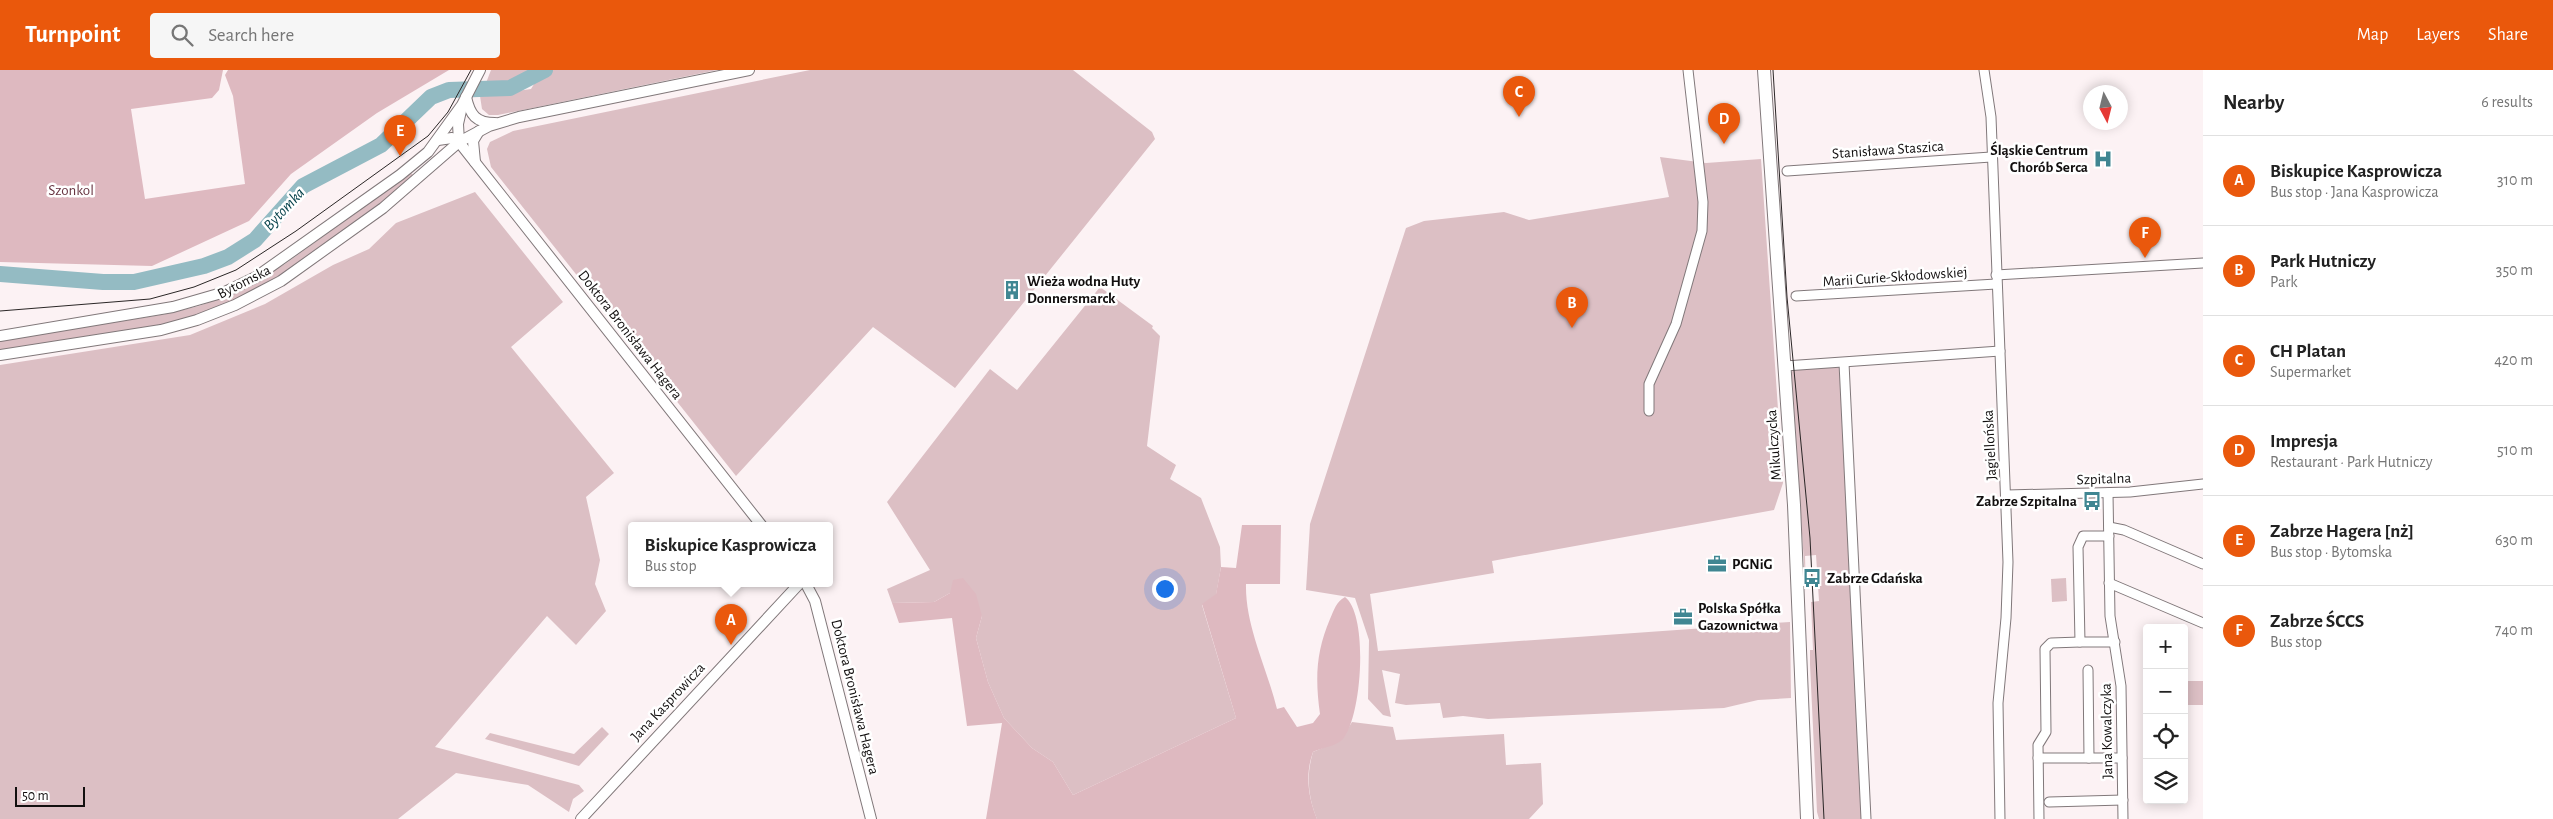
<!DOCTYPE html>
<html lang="en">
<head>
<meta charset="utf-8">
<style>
	body { margin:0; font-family:"Alegreya Sans",sans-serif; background:#f6f6f6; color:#222 }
	.controls { position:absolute; right:15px; bottom:15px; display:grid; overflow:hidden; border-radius:5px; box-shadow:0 2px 12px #0003 }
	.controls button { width:45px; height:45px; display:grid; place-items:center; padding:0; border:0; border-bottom:1px solid #e0e0e0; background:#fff; color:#222; font:25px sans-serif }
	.compass { position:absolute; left:2083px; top:15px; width:45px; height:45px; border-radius:50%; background:#fff; box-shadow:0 2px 12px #0003; rotate:173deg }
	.scale { position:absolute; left:15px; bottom:12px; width:70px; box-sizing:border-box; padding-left:5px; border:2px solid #120f0f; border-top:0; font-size:14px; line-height:18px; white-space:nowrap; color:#120f0f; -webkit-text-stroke:4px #fff; paint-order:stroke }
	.you { position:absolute; left:1164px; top:518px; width:18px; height:18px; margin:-12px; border:4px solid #fff; border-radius:50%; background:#1a73e8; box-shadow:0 0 0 8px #1a73e833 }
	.badge { display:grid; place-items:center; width:32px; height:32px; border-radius:50%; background:#ea580c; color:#fff; font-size:16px; font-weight:700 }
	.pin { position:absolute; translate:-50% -41px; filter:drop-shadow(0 1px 2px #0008) }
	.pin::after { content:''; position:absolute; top:26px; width:18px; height:15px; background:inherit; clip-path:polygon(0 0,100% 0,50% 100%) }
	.popup { position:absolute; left:628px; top:452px; width:205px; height:65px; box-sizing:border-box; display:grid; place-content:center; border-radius:5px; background:#fff; filter:drop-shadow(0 1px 4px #0005); font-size:16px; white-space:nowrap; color:#767676 }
	.popup b { font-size:19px; color:#222 }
	.popup::after { content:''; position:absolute; left:50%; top:100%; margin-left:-10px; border:10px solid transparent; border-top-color:#fff }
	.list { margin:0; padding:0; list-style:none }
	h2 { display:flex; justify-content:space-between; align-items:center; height:65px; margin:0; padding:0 20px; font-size:21px }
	h2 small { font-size:16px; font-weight:400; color:#767676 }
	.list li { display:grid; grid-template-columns:32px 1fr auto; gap:15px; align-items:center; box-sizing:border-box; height:90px; padding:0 20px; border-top:1px solid #e0e0e0 }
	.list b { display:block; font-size:19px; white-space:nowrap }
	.list p { margin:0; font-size:16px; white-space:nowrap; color:#767676 }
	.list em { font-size:16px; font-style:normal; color:#767676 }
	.icon { flex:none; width:28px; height:28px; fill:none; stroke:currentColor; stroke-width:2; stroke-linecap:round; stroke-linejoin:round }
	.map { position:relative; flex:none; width:2203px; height:749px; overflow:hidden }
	header { display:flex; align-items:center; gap:30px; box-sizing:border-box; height:70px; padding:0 25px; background:#ea580c; color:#fff }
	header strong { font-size:24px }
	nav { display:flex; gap:28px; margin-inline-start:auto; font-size:18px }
	.search { width:350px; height:45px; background:#f6f6f6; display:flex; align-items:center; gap:12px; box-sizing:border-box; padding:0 18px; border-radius:5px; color:#767676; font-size:19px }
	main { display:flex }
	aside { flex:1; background:#fff }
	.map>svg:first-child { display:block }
</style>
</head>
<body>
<header>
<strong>Turnpoint</strong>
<div class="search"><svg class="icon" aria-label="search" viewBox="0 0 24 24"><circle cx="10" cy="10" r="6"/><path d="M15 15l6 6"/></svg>Search here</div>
<nav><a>Map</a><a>Layers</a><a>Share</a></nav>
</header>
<main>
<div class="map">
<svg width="2203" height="749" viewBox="0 0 2203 749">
	<rect width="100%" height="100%" fill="#fcf2f4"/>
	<g fill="#dcbfc4">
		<path d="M491,0H533L519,11L486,13Z"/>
		<path d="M550,0H717L498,45H489L482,39L480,26L531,19L539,6Z"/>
		<path d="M810,0H1073L1152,62L1155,69L955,318L873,257L736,406L491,97L487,79L490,72L513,61Z"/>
		<path d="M1660,87L1706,93L1761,89L1783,413L1774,440L1492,491L1494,503L1370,524L1378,581L1790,552L1791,628L1758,630L1724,638L1488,649L1463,646L1443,648L1440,633L1406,635L1395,633L1400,604L1382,600L1391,647L1383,645L1368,629L1369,570L1355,528L1306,520L1310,454L1406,158L1424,151L1504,142L1529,150L1669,127Z"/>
		<path d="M411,103L414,106C344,165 262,229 172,252C119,266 55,271 0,280V271L166,244L199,236L235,223L285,194Z"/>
		<path d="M475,122L563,232L511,277L614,403L586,427L600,490L595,514L606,541L576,575L547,546L435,677L579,715L584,721L573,729L569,742L528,715L456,703L398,749H0V295L190,265L265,234L333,195L369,179L396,153Z"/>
		<path d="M1100,217L1153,256L1152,258L1160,266L1147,376L1176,395L1170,409L1201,428L1220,477L1221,497L1216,525L1202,535L1236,648L1073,725L1053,692L1032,678L1004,648L988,612L976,568L982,546L950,523L934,532L892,533L887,519L930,500L887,432L990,299L1017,320Z"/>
		<path d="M1839,297L1841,298L1865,749H1819L1817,742L1810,594V580H1813L1811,532L1819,531L1816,485L1805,486L1806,522L1791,302L1796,299Z"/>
		<path d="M2066,508L2067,531L2052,532L2051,509Z"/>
		<path d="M2186,611H2203V635H2187Z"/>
		<path d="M1352,652L1393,657L1396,670L1504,664L1506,695L1541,693L1543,734L1529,749H1317C1308,727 1306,705 1313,682L1341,670Z"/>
		<path d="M602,657L609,664L579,696L485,669L490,663L574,684Z"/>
	</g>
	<g fill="#deb9c0">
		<path d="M0,0H223L219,20L212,28L131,39L145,129L245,114L233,26L225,5L228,0H449L377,43L291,104L249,151L152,196L0,192Z"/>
		<path d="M1242,455H1281L1280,514H1246C1245,556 1267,598 1277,639L1284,637L1297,657L1313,653L1320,644C1315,608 1316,582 1330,549C1334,540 1336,532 1345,527C1369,545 1362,649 1342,670C1336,676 1321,678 1313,682C1305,704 1308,727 1317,749H986L1002,653L967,656L952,548L899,553L892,533L934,532L950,523L953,510L963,508L976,524L982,546L976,568L988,612L1004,648L1032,678L1053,692L1073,725L1236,648L1202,534L1216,524L1221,497L1236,498Z"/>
	</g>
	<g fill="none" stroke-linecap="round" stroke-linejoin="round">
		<path stroke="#94bbc3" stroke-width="16" d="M0,204L103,212H134L204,196L228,187L255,170L303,116L381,75L431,27L449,20L510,18L545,0"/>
		<g stroke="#81787a" stroke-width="11">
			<g id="minor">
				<path d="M1984,0L1991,47L2008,492L2006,548L1998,633L2000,749"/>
				<path d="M1787,101L1991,87"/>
				<path d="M1996,205L2203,193"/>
				<path d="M1796,226L1996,214"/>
				<path d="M1844,293L1866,749"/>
				<path d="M1785,296L2000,281"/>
				<path d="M1649,341V314L1676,254L1702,161L1703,132L1688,0"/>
				<path d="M2108,423L2110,546L2121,616L2123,749"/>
				<path d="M2007,425L2130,422L2203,414"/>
				<path d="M2109,457L2124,460L2203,494"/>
				<path d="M2109,466H2083L2078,477L2080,572H2115"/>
				<path d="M2109,513L2203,553"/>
				<path d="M2088,600L2089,688"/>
				<path d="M2038,688H2122"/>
				<path d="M2049,732L2123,730"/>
				<path d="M2039,749L2038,675L2046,662L2045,579L2051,573L2080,572"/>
			</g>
		</g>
		<g stroke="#81787a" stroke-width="12">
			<g id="tertiary">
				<path d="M466,27C470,45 476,53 495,53"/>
				<path d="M438,70L452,68L459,72L762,456"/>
				<path d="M459,72L458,54L461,41"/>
				<path d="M475,92L473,71L479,61"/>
				<path d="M0,266L173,237L225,222L256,207L400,105L428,82L462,35L480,0"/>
				<path d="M0,285L161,260L197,250L235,235L281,211L383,138L459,72L489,56L519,47L749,0"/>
				<path d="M806,514L815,531L871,749"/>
				<path d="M581,749L799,514"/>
			</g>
		</g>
		<g stroke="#81787a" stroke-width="14">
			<path id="secondary" d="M1764,0L1794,435L1807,749"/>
		</g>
		<use href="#minor" stroke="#fff" stroke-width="9"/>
		<use href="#tertiary" stroke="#fff" stroke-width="10"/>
		<use href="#secondary" stroke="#fff" stroke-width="12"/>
		<g stroke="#2a2626" stroke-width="1">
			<path d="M1773,0L1787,227L1810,468L1824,749"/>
			<path d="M0,241L150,229L194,217L236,200L296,161L428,66L448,42L471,0"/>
		</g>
	</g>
	<defs>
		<g id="hospital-bare" transform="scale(1.5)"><path d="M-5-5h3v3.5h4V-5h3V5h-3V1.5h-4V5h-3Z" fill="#408692" stroke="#fff" stroke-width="2.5" paint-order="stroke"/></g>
		<g id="building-bare" transform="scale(1.5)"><path d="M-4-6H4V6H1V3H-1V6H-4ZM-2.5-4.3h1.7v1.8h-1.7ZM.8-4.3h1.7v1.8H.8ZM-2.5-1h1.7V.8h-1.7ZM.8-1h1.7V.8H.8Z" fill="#408692" stroke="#fff" stroke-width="2.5" paint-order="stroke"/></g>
		<g id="bus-bare" transform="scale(1.5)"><path d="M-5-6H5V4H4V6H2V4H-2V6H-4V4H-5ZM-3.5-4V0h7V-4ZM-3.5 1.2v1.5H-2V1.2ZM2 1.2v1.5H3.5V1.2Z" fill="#408692" stroke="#fff" stroke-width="2.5" paint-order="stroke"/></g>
		<g id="office-bare" transform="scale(1.5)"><path d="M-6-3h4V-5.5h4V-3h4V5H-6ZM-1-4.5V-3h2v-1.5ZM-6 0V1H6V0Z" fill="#408692" stroke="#fff" stroke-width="2.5" paint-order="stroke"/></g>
	</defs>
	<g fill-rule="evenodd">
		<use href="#hospital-bare" x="2103" y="89"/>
		<use href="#building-bare" x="1012" y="220"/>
		<use href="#bus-bare" x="2092" y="431"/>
		<use href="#office-bare" x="1717" y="494"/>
		<use href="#bus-bare" x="1812" y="508"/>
		<use href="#office-bare" x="1683" y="547"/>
	</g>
	<g text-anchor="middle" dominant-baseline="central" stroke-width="5" stroke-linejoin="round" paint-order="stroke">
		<g font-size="15" fill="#120f0f" stroke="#fff">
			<text transform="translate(1888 80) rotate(-4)">Stanisława Staszica</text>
			<text transform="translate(1895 207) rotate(-4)">Marii Curie-Skłodowskiej</text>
			<text transform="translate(244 212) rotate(-27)">Bytomska</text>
			<text transform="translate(630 265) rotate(52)">Doktora Bronisława Hagera</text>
			<text transform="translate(1774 375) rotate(-94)">Mikulczycka</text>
			<text transform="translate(1990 375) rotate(-93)">Jagiellońska</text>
			<text transform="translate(2104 409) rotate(-2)">Szpitalna</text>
			<text transform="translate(855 627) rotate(76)">Doktora Bronisława Hagera</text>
			<text transform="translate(668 632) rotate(-47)">Jana Kasprowicza</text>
			<text transform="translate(2107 661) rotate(-91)">Jana Kowalczyka</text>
		</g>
		<g font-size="15" font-weight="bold" fill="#120f0f" stroke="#fff" text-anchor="start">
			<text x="2088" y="80" text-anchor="end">Śląskie Centrum<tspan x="2088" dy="17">Chorób Serca</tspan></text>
			<text x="1027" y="211">Wieża wodna Huty<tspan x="1027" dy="17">Donnersmarck</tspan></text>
			<text x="2077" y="431" text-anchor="end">Zabrze Szpitalna</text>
			<text x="1732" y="494">PGNiG</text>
			<text x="1827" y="508">Zabrze Gdańska</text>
			<text x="1698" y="538">Polska Spółka<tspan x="1698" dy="17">Gazownictwa</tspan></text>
		</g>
		<g font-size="15" fill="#673441" stroke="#fff">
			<text x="71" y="120">Szonkol</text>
		</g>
		<g font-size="16" font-style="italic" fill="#003e47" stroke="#fff">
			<text transform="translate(284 139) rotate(-47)">Bytomka</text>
		</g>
	</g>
</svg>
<div class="controls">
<button>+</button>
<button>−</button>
<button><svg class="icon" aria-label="locate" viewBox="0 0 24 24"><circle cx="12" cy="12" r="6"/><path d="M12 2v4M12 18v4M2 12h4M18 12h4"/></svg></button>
<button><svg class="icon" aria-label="layers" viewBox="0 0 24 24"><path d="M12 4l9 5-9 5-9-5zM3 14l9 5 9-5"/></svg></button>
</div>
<svg class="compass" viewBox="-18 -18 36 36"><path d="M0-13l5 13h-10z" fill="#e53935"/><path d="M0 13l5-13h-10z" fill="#767676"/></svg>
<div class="scale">50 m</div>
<div class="you"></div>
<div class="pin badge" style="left:731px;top:575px">A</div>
<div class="popup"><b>Biskupice Kasprowicza</b>Bus stop</div>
<div class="pin badge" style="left:1572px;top:258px">B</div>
<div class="pin badge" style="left:1519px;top:47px">C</div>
<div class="pin badge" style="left:1724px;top:74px">D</div>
<div class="pin badge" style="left:400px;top:86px">E</div>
<div class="pin badge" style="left:2145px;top:188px">F</div>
</div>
<aside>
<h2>Nearby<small>6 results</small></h2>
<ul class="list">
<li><span class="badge">A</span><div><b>Biskupice Kasprowicza</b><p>Bus stop · Jana Kasprowicza</p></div><em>310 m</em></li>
<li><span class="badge">B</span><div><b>Park Hutniczy</b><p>Park</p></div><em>350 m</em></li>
<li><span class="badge">C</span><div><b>CH Platan</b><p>Supermarket</p></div><em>420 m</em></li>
<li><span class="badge">D</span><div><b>Impresja</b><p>Restaurant · Park Hutniczy</p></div><em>510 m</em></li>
<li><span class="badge">E</span><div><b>Zabrze Hagera [nż]</b><p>Bus stop · Bytomska</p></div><em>630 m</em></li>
<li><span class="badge">F</span><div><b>Zabrze ŚCCS</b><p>Bus stop</p></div><em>740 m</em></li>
</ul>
</aside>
</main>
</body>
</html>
